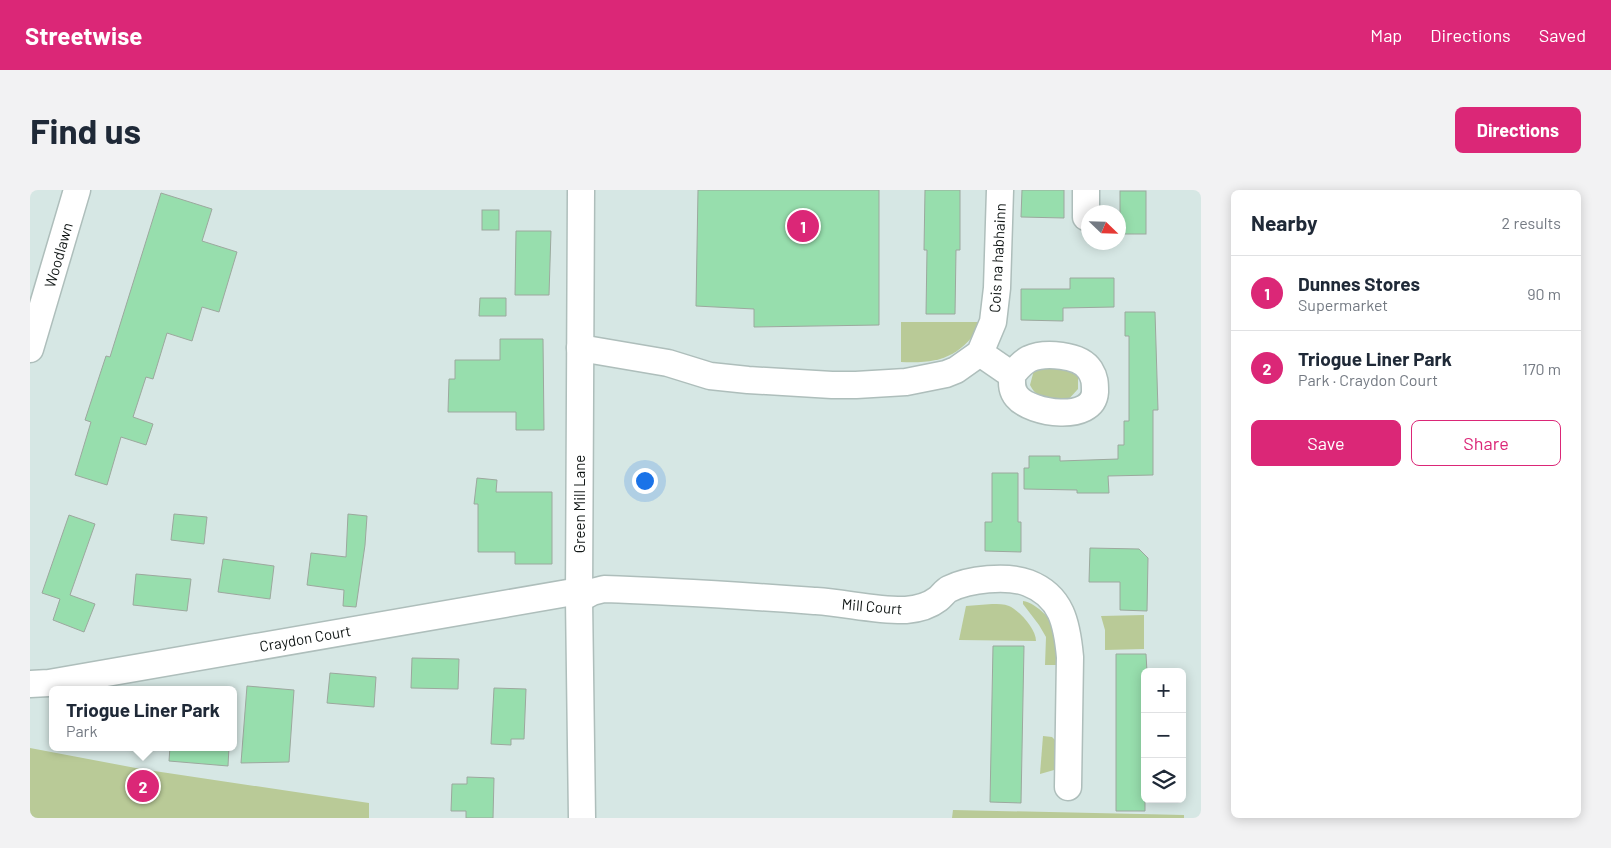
<!DOCTYPE html>
<html lang="en">
<head>
<meta charset="utf-8">
<style>
	body { margin:0; font-family:Barlow,sans-serif; background:#f2f2f3; color:#1f2937 }
	.controls { position:absolute; right:15px; bottom:15px; display:grid; overflow:hidden; border-radius:8px; box-shadow:0 2px 12px #0003 }
	.controls button { width:45px; height:45px; display:grid; place-items:center; padding:0; border:0; border-bottom:1px solid #e0e1e3; background:#fff; color:#1f2937; font:25px sans-serif }
	.compass { position:absolute; left:1051px; top:15px; width:45px; height:45px; border-radius:50%; background:#fff; box-shadow:0 2px 12px #0003; rotate:113deg }
	.you { position:absolute; left:614px; top:290px; width:18px; height:18px; margin:-12px; border:4px solid #fff; border-radius:50%; background:#1a73e8; box-shadow:0 0 0 8px #1a73e833 }
	.badge { display:grid; place-items:center; width:32px; height:32px; border-radius:50%; background:#db2777; color:#fff; font-size:16px; font-weight:700 }
	.pin { position:absolute; translate:-50% -50%; border:2px solid #fff; box-shadow:0 1px 5px #0006 }
	.popup { position:absolute; left:19px; top:496px; width:188px; height:65px; box-sizing:border-box; display:grid; place-content:center; border-radius:8px; background:#fff; filter:drop-shadow(0 1px 4px #0005); font-size:16px; white-space:nowrap; color:#747a83 }
	.popup b { font-size:19px; color:#1f2937 }
	.popup::after { content:''; position:absolute; left:50%; top:100%; margin-left:-10px; border:10px solid transparent; border-top-color:#fff }
	.list { margin:0; padding:0; list-style:none }
	h2 { display:flex; justify-content:space-between; align-items:center; height:65px; margin:0; padding:0 20px; font-size:21px }
	h2 small { font-size:16px; font-weight:400; color:#747a83 }
	.list li { display:grid; grid-template-columns:32px 1fr auto; gap:15px; align-items:center; box-sizing:border-box; height:75px; padding:0 20px; border-top:1px solid #e0e1e3 }
	.list b { display:block; font-size:19px; white-space:nowrap }
	.list p { margin:0; font-size:16px; white-space:nowrap; color:#747a83 }
	.list em { font-size:16px; font-style:normal; color:#747a83 }
	.actions { display:flex; gap:10px; padding:15px 20px }
	.actions a { flex:1; padding:11px 0; border:1px solid #db2777; border-radius:8px; text-align:center; font-size:18px; color:#db2777 }
	.actions .main { background:#db2777; color:#fff }
	.icon { flex:none; width:28px; height:28px; fill:none; stroke:currentColor; stroke-width:2; stroke-linecap:round; stroke-linejoin:round }
	.map { position:relative; flex:none; width:1171px; height:628px; overflow:hidden; border-radius:8px }
	header { display:flex; align-items:center; gap:30px; box-sizing:border-box; height:70px; padding:0 25px; background:#db2777; color:#fff }
	header strong { font-size:24px }
	nav { display:flex; gap:28px; margin-inline-start:auto; font-size:18px }
	.intro { display:flex; align-items:center; justify-content:space-between; box-sizing:border-box; height:120px; padding:0 30px }
	h1 { margin:0; font-size:35px }
	.button { padding:12px 22px; border-radius:8px; background:#db2777; color:#fff; font-size:18px; font-weight:700 }
	main { display:flex; gap:30px; padding:0 30px }
	aside { flex:1; background:#fff; border-radius:8px; box-shadow:0 2px 12px #0003 }
	.map>svg:first-child { display:block }
</style>
</head>
<body>
<header>
<strong>Streetwise</strong>
<nav><a>Map</a><a>Directions</a><a>Saved</a></nav>
</header>
<div class="intro"><h1>Find us</h1><a class="button">Directions</a></div>
<main>
<div class="map">
<svg width="1171" height="628" viewBox="0 0 1171 628">
	<rect width="100%" height="100%" fill="#d6e7e4"/>
	<g fill="#b9ca97">
		<path d="M871,132H953C931,166 912,174 871,172Z"/>
		<path d="M1018,176L1040,177L1048,186V199L1036,212C1021,209 1008,211 1000,195L1004,180Z"/>
		<path d="M993,411C1007,413 1026,433 1029,447C1031,455 1028,467 1027,475H1015L1016,447L1009,435L993,414Z"/>
		<path d="M962,414C968,414 974,414 979,416C990,421 1006,439 1006,451L929,450L936,416Z"/>
		<path d="M1114,425V459L1075,460V440L1071,426Z"/>
		<path d="M1013,546L1022,547L1027,552V565L1024,580L1010,584Z"/>
		<path d="M0,558L111,579L339,613V628H0Z"/>
		<path d="M923,620L1154,625V628H922Z"/>
	</g>
	<g fill="#97dead" stroke="#9ca89e">
		<path d="M668,0H849V135L724,137V119L666,116Z"/>
		<path d="M895,0H930V60H926L925,124H896L897,60H894Z"/>
		<path d="M992,0H1034V28L991,27Z"/>
		<rect x="1090" y="1" width="26" height="43"/>
		<path d="M131,3L182,19L172,51L207,62L189,122L172,117L162,151L137,143L123,189L116,187L103,227L123,234L116,255L91,247L77,295L45,285L61,232L55,230L76,166L80,167Z"/>
		<rect x="452" y="20" width="17" height="20"/>
		<path d="M486,41H521L519,105H485Z"/>
		<path d="M1040,88H1084V117L1033,118V131L991,130V99H1040Z"/>
		<path d="M450,108H476V126H449Z"/>
		<path d="M1095,122H1125L1128,220H1123V285L1078,286L1079,303H1047V300L994,299V278H999V266H1030V271L1088,269V255H1094V231H1099V146H1095Z"/>
		<path d="M470,149H513L514,240H486V222H418L419,189H425V170H470Z"/>
		<path d="M962,283H988V332H991V362L955,361V332H962Z"/>
		<path d="M447,288L467,290L466,302H522V374H485V362H448V314H444Z"/>
		<path d="M144,324L177,327L174,354L141,350Z"/>
		<path d="M318,324L337,326L335,355L326,417L313,416L314,400L277,395L281,363L316,367Z"/>
		<path d="M39,325L65,334L40,405L65,414L54,442L23,430L30,409L12,403Z"/>
		<path d="M1060,358L1109,359L1118,368L1117,421L1090,420V392H1059Z"/>
		<path d="M193,369L244,376L240,409L188,402Z"/>
		<path d="M106,384L161,389L157,421L103,415Z"/>
		<path d="M963,456H994L991,613L960,612Z"/>
		<path d="M1086,464H1116L1117,482H1115V621H1086Z"/>
		<path d="M382,468L429,469L428,499L381,498Z"/>
		<path d="M300,483L346,487L344,517L297,513Z"/>
		<path d="M217,496L264,500L259,572L211,573Z"/>
		<path d="M464,498L496,499L494,549H481V555L461,554Z"/>
		<path d="M140,557H199L198,576L139,571Z"/>
		<path d="M437,587L464,588L463,628H436V621H421L422,594H437Z"/>
	</g>
	<g fill="none" stroke-linecap="round" stroke-linejoin="round">
		<g stroke="#aebebb" stroke-width="29">
			<g id="minor">
				<path d="M551,0L549,409L552,628"/>
				<path d="M1056,27V0"/>
				<path d="M550,158L638,173L680,186L718,190L802,195H826L876,192L916,184L926,180L950,163L963,132L967,98L970,0"/>
				<path d="M0,159L47,0"/>
				<path d="M950,163L982,185C987,179 991,173 999,169C1014,162 1050,164 1060,180C1065,188 1065,193 1065,202C1063,233 1001,224 987,207C981,200 982,193 982,185"/>
				<path d="M549,409L562,402L574,399C645,401 715,406 786,411C816,413 847,421 876,420C888,419 899,416 908,409C912,406 915,401 919,399C939,389 977,385 998,393C1032,406 1037,434 1040,467L1038,597"/>
				<path d="M0,494L19,493L549,401"/>
			</g>
		</g>
		<use href="#minor" stroke="#fff" stroke-width="26"/>
	</g>
	<g text-anchor="middle" dominant-baseline="central" stroke-width="5" stroke-linejoin="round" paint-order="stroke">
		<g font-size="15" fill="#111716" stroke="#fff">
			<text transform="translate(28 65) rotate(-74)">Woodlawn</text>
			<text transform="translate(967 68) rotate(-87)">Cois na habhainn</text>
			<text transform="translate(549 314) rotate(-90)">Green Mill Lane</text>
			<text transform="translate(842 416) rotate(5)">Mill Court</text>
			<text transform="translate(275 448) rotate(-10)">Craydon Court</text>
		</g>
	</g>
</svg>
<div class="controls">
<button>+</button>
<button>−</button>
<button><svg class="icon" aria-label="layers" viewBox="0 0 24 24"><path d="M12 4l9 5-9 5-9-5zM3 14l9 5 9-5"/></svg></button>
</div>
<svg class="compass" viewBox="-18 -18 36 36"><path d="M0-13l5 13h-10z" fill="#e53935"/><path d="M0 13l5-13h-10z" fill="#747a83"/></svg>
<div class="you"></div>
<div class="pin badge" style="left:773px;top:36px">1</div>
<div class="pin badge" style="left:113px;top:596px">2</div>
<div class="popup"><b>Triogue Liner Park</b>Park</div>
</div>
<aside>
<h2>Nearby<small>2 results</small></h2>
<ul class="list">
<li><span class="badge">1</span><div><b>Dunnes Stores</b><p>Supermarket</p></div><em>90 m</em></li>
<li><span class="badge">2</span><div><b>Triogue Liner Park</b><p>Park · Craydon Court</p></div><em>170 m</em></li>
</ul>
<div class="actions"><a class="main">Save</a><a>Share</a></div>
</aside>
</main>
</body>
</html>
